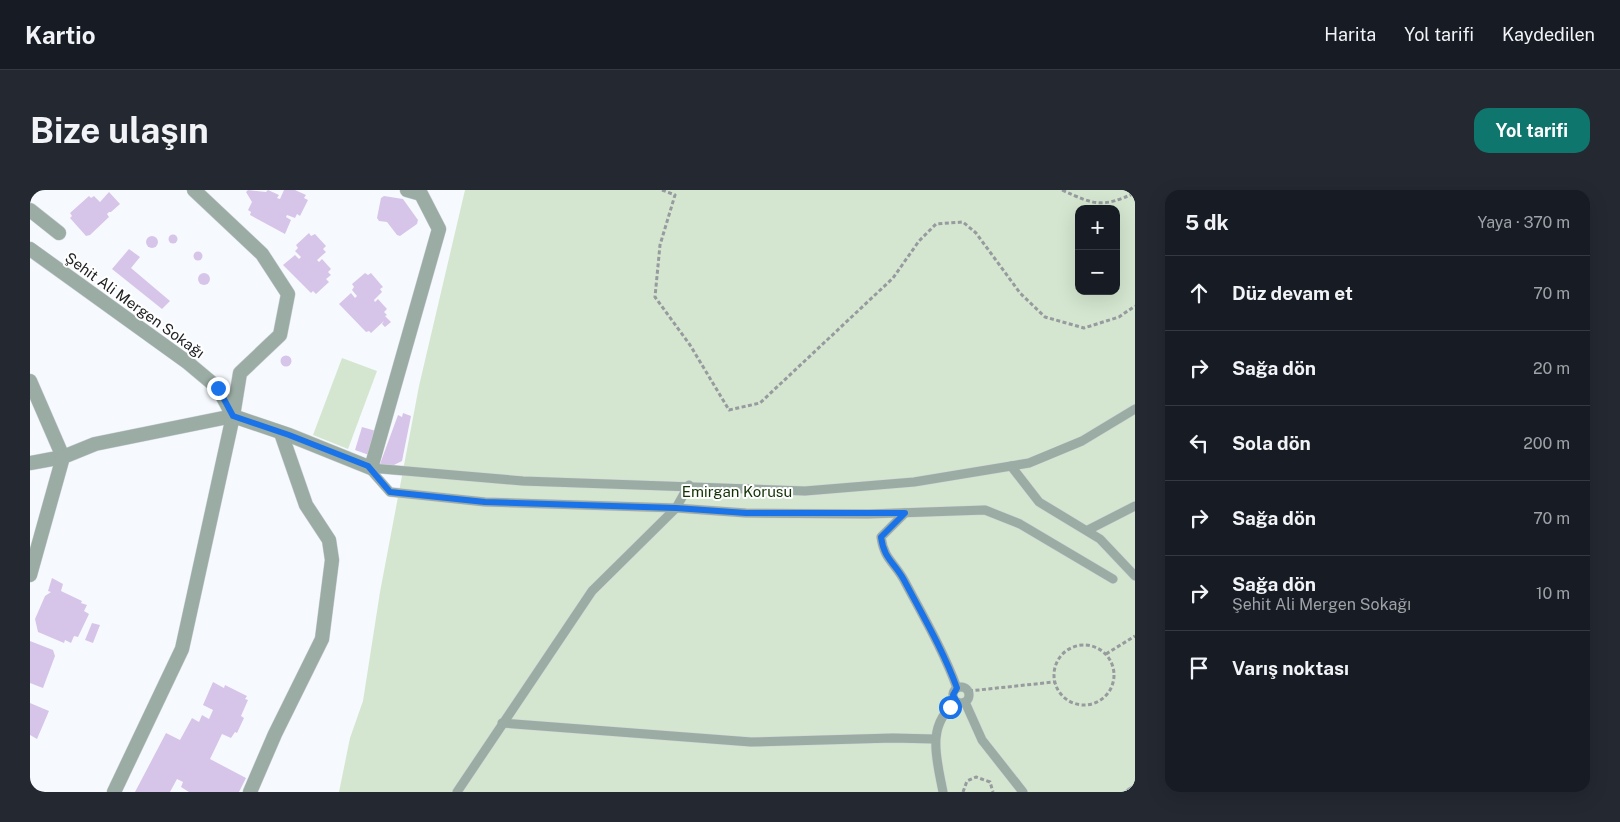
<!DOCTYPE html>
<html lang="tr">
<head>
<meta charset="utf-8">
<style>
	body { margin:0; font-family:"Public Sans",sans-serif; background:#242831; color:#f1f3f6 }
	.controls { position:absolute; right:15px; top:15px; display:grid; overflow:hidden; border-radius:10px; box-shadow:0 5px 20px #0002 }
	.controls button { width:45px; height:45px; display:grid; place-items:center; padding:0; border:0; border-bottom:1px solid #363941; background:#171b24; color:#f1f3f6; font:25px sans-serif }
	.stop { position:absolute; width:15px; height:15px; margin:-11px; border:4px solid #1a73e8; border-radius:50%; background:#fff }
	.stop.end { background:#1a73e8; border-color:#fff; box-shadow:0 1px 5px #0008 }
	.list { margin:0; padding:0; list-style:none }
	h2 { display:flex; justify-content:space-between; align-items:center; height:65px; margin:0; padding:0 20px; font-size:21px }
	h2 small { font-size:16px; font-weight:400; color:#9ea1a6 }
	.list li { display:grid; grid-template-columns:32px 1fr auto; gap:15px; align-items:center; box-sizing:border-box; height:75px; padding:0 20px; border-top:1px solid #363941 }
	.list b { display:block; font-size:19px; white-space:nowrap }
	.list p { margin:0; font-size:16px; white-space:nowrap; color:#9ea1a6 }
	.list em { font-size:16px; font-style:normal; color:#9ea1a6 }
	.icon { flex:none; width:28px; height:28px; fill:none; stroke:currentColor; stroke-width:2; stroke-linecap:round; stroke-linejoin:round }
	.map { position:relative; flex:none; width:1105px; height:602px; overflow:hidden; border-radius:15px }
	header { display:flex; align-items:center; gap:30px; box-sizing:border-box; height:70px; padding:0 25px; background:#171b24; border-bottom:1px solid #363941 }
	header strong { font-size:24px }
	nav { display:flex; gap:28px; margin-inline-start:auto; font-size:18px }
	.intro { display:flex; align-items:center; justify-content:space-between; box-sizing:border-box; height:120px; padding:0 30px }
	h1 { margin:0; font-size:35px }
	.button { padding:12px 22px; border-radius:15px; background:#0f766e; color:#fff; font-size:18px; font-weight:700 }
	main { display:flex; gap:30px; padding:0 30px }
	aside { flex:1; background:#171b24; border-radius:15px; box-shadow:0 5px 20px #0002 }
	.map>svg:first-child { display:block }
</style>
</head>
<body>
<header>
<strong>Kartio</strong>
<nav><a>Harita</a><a>Yol tarifi</a><a>Kaydedilen</a></nav>
</header>
<div class="intro"><h1>Bize ulaşın</h1><a class="button">Yol tarifi</a></div>
<main>
<div class="map">
<svg width="1105" height="602" viewBox="0 0 1105 602">
	<rect width="100%" height="100%" fill="#f6faff"/>
	<g fill="#d4e6cf" fill-rule="evenodd">
		<path d="M435,0H1105V602H309L320,548L333,511L350,402L389,196ZM1049,19H1086V101H1049Z"/>
		<path d="M312,168L347,181L318,259L283,245Z"/>
	</g>
	<g fill="#d7c5e9">
		<path d="M218,0L236,2L238,0L249,5L247,8L250,9L254,0H265L276,5L274,8L278,10L270,26L267,24L265,28L257,25L256,27L261,30L255,44L220,25L221,22L218,20L222,12L216,2Z"/>
		<path d="M79,2L90,14L81,22H79L77,24L79,27L60,45L56,46L40,28L42,26L40,23L59,6L61,8L64,6L70,12Z"/>
		<path d="M354,6L373,9L388,30L387,34L370,46L367,45L357,32L349,31L347,28L351,8Z"/>
		<path d="M279,43L281,46L285,44L296,56L293,59L296,62L287,70L289,72L292,69L301,79L298,82L301,85L296,89L299,92L286,104L283,101L281,103L253,75L265,65L269,69L271,67L265,61L268,58L266,55Z"/>
		<circle cx="143" cy="49" r="4.5"/>
		<circle cx="122" cy="52" r="6"/>
		<path d="M99,59L110,67L101,78L140,111L132,119L82,79Z"/>
		<circle cx="168" cy="66" r="4.5"/>
		<path d="M335,83L338,85L341,83L353,97L350,99L352,102L344,110L345,112L348,109L357,119L354,122L357,125L355,126L361,132L355,137L352,134L354,131L341,143L339,141L336,142L309,114L321,103L325,108L327,106L322,100L324,97L322,94Z"/>
		<circle cx="174" cy="89" r="6"/>
		<circle cx="256" cy="171" r="5.5"/>
		<path d="M373,223L381,226L372,271L360,277L350,274L368,225L372,227Z"/>
		<path d="M332,237L346,241L339,265L325,260Z"/>
		<path d="M22,388L33,394L31,401L52,411L51,413L57,415L54,421L59,424L48,447L44,446L41,453L35,450L34,453L8,442L5,429L15,406L21,402L18,401Z"/>
		<path d="M62,433L70,435L63,453L55,450Z"/>
		<path d="M0,451L23,460L25,466L13,498L0,493Z"/>
		<path d="M183,492L194,498L195,495L217,506L215,509L218,510L211,526L214,528L207,543L205,542L201,548L192,544L180,569L216,588L209,602H159L151,597L153,592L147,589L140,602H105L136,543L150,550L162,528L169,532L172,525L179,529L183,520L173,515Z"/>
		<path d="M0,513L19,521L7,549L0,545Z"/>
	</g>
	<g fill="none" stroke-linecap="round" stroke-linejoin="round">
		<g stroke="#d0d3d8" stroke-width="10">
			<g id="service">
				<path d="M981,276L1009,312L1070,349L1105,386"/>
				<path d="M338,277L360,302L455,312L646,318L716,323L838,324L955,320L990,334L1083,389"/>
				<path d="M341,278L493,291L775,301L884,292L999,273L1052,251L1105,219"/>
				<path d="M875,323L851,347C854,369 864,372 874,390C893,426 913,460 927,498"/>
				<path d="M1058,340L1105,316"/>
				<circle cx="931" cy="505" r="8"/>
				<path d="M935,512L952,550L993,602"/>
				<path d="M472,533L721,552L863,548L904,549"/>
				<path d="M427,602L562,401L646,318L659,295"/>
				<path d="M913,602C907,570 895,534 927,512"/>
				<path d="M1100,602L1105,599"/>
			</g>
		</g>
		<g stroke="#d0d3d8" stroke-width="15">
			<g id="minor">
				<path d="M0,20L29,43"/>
				<path d="M0,59L157,172L188,198L203,226"/>
				<path d="M0,191L33,267L0,273"/>
				<path d="M0,385L33,267L65,254L203,226L259,245L341,278L409,39L391,4L377,0"/>
				<path d="M84,602L152,459L203,226L210,183L250,145L258,104L232,64L164,0"/>
				<path d="M220,602L245,544L292,449L302,370L299,350L276,315L251,243"/>
			</g>
		</g>
		<g stroke="#979a9e" stroke-width="3" stroke-dasharray="4 2.5" stroke-linecap="butt">
			<path d="M632,0L645,5L630,55L625,107L660,155L699,220L730,213L863,88L889,51L906,34L933,32L946,43L990,103L1015,127L1054,138L1089,127L1105,116"/>
			<path d="M1032,0C1065,15 1071,18 1105,3"/>
			<circle cx="1054" cy="485" r="30"/>
			<path d="M1076,464L1105,446"/>
			<path d="M939,501L1024,492"/>
			<path d="M933,602L937,591L946,587L960,592L963,602"/>
		</g>
		<use href="#service" stroke="#9aaca3" stroke-width="9"/>
		<use href="#minor" stroke="#9aaca3" stroke-width="14"/>
	</g>
	<g fill="none" stroke-linecap="round" stroke-linejoin="round">
		<path stroke="#1a73e8" stroke-width="6" d="M188,198L203,226L259,245L338,276L360,302L455,312L646,318L716,323H875L851,347C854,369 864,372 874,390C893,426 913,460 927,498L923,505L927,512L920,517"/>
	</g>
	<g text-anchor="middle" dominant-baseline="central" stroke-width="4" stroke-linejoin="round" paint-order="stroke">
		<g font-size="15" fill="#212325" stroke="#fff">
			<text transform="translate(105 115) rotate(36)">Şehit Ali Mergen Sokağı</text>
		</g>
		<g font-size="15" fill="#113304" stroke="#fff">
			<text x="707" y="301">Emirgan Korusu</text>
		</g>
	</g>
</svg>
<div class="controls">
<button>+</button>
<button>−</button>
</div>
<div class="stop" style="left:920px;top:517px"></div>
<div class="stop end" style="left:188px;top:198px"></div>
</div>
<aside>
<h2>5 dk<small>Yaya · 370 m</small></h2>
<ul class="list">
<li><svg class="icon" aria-label="ahead" viewBox="0 0 24 24"><path d="M12 20V5M6 11l6-6 6 6"/></svg><div><b>Düz devam et</b></div><em>70 m</em></li>
<li><svg class="icon" aria-label="right" viewBox="0 0 24 24"><path d="M7 20v-9h11M14 6l5 5-5 5"/></svg><div><b>Sağa dön</b></div><em>20 m</em></li>
<li><svg class="icon" aria-label="left" viewBox="0 0 24 24"><path d="M17 20v-9H6M10 6l-5 5 5 5"/></svg><div><b>Sola dön</b></div><em>200 m</em></li>
<li><svg class="icon" aria-label="right" viewBox="0 0 24 24"><path d="M7 20v-9h11M14 6l5 5-5 5"/></svg><div><b>Sağa dön</b></div><em>70 m</em></li>
<li><svg class="icon" aria-label="right" viewBox="0 0 24 24"><path d="M7 20v-9h11M14 6l5 5-5 5"/></svg><div><b>Sağa dön</b><p>Şehit Ali Mergen Sokağı</p></div><em>10 m</em></li>
<li><svg class="icon" aria-label="arrive" viewBox="0 0 24 24"><path d="M6 21V4h12l-3 4 3 4H6"/></svg><div><b>Varış noktası</b></div></li>
</ul>
</aside>
</main>
</body>
</html>
